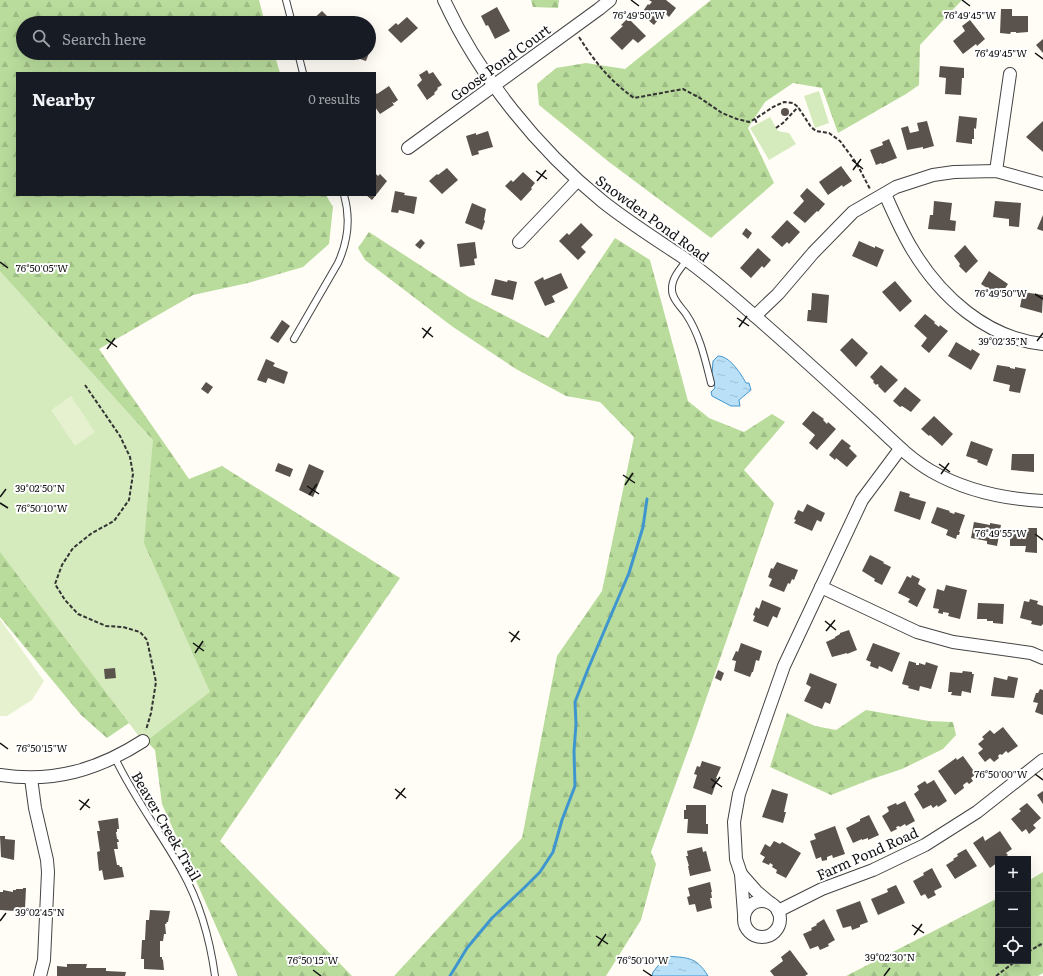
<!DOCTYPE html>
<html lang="en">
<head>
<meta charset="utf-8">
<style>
	body { margin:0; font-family:Literata,serif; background:#20242c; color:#f1f3f6 }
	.controls { position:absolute; right:12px; bottom:12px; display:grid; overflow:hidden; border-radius:0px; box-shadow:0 4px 16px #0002 }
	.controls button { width:36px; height:36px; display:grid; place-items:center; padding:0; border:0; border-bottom:1px solid #363941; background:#171b24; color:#f1f3f6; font:20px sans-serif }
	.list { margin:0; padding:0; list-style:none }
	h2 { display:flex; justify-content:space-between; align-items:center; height:52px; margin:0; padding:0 16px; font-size:17px }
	h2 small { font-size:13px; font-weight:400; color:#9ea1a6 }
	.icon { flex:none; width:22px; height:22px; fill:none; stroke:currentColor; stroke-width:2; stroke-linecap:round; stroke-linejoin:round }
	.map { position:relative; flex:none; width:1043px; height:976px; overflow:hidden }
	.search { position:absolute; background:#171b24; box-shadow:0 4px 16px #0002; left:16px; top:16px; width:360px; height:44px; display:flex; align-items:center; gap:10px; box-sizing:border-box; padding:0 14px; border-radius:22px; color:#9ea1a6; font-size:15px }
	.panel { position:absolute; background:#171b24; box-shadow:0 4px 16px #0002; left:16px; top:72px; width:360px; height:124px; border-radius:0px }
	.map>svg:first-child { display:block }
</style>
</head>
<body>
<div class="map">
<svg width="1043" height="976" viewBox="0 0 1043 976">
	<defs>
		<pattern id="forest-firs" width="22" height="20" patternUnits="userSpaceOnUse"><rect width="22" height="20" fill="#b9dc9c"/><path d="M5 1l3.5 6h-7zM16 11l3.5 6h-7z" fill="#9ebc85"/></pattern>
		<pattern id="water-ripples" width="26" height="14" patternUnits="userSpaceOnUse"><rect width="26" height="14" fill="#b9e0f7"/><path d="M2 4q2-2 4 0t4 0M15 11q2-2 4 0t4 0" fill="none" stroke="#9ebfd3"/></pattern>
	</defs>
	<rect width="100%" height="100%" fill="#fffdf5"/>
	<g fill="url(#forest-firs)">
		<path d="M0,0H259L265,23H23V53H274L280,73H17V195H326L333,207L329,244L303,267L248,283L193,295L99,349L189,479L222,466L400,578L220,841L352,976H238L162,804L155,750L129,723L107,738L81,715L0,617Z"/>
		<path d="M531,0H559L558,8L533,7Z"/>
		<path d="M711,0H962L920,45L919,85L906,94L838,133L822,88L793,83L765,102L748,128L774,183L711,238L609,162L539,105L537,84L556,68L586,63L625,69Z"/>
		<path d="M369,232L469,297L548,338L615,238L650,260L688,401L709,418L744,432L772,414L785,422L744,470L774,503L695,731L651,852L656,864L641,920L606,976H394L522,838L557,656L602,591L634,437L600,402L566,396L516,369L453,327L365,260L358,248Z"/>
		<path d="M866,710L929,721L953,722L956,735L943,749L902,769L869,780L831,795L770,767L787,713L815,726L836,730Z"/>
		<path d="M1043,872V973L1038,976H846L998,898V961H1028V881Z"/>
	</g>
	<g fill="#d5ebbd">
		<path d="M819,91L829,123L815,128L804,96Z"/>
		<path d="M770,117L778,131L789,133L796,144L769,160L750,128Z"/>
		<path d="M0,271L153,440L144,543L210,692L144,743L0,552Z"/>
	</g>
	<g fill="#e6f2cf">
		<path d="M71,396L95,432L75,446L51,410Z"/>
		<path d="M0,619L44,681L32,700L7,716H0Z"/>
	</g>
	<g fill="url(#water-ripples)" stroke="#3f96cf">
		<path d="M718,356C730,356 741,374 746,383H749L751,390L739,400L740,406H731L712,396L711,392L715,388L712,374L713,361Z"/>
		<path d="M666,956C687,958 696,956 708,976H652L653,972Z"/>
	</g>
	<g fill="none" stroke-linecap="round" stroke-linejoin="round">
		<path stroke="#3f96cf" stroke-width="3" d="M450,976L467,948L492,918L524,888L540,872L553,852L562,820L575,786L574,751L576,724L575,702L588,669L629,573L643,527L647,499"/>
	</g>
	<g fill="#5a524d">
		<path d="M649,0H666L676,8L669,17L664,12L654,25L641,14L648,4L649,5L652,2Z"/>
		<path d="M497,7L510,31L495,39L488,25L486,26L481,16Z"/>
		<path d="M1001,9H1012V16H1028V32L1016,33V32H1011L1010,34L1000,33Z"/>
		<path d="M322,11L330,19L331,17L336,23H311L310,22Z"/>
		<path d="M407,17L418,28L401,43L388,30L396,23L398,25Z"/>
		<path d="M628,18L646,36L638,43L633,39L622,50L610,38L623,26L621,25Z"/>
		<path d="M970,20L985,39L977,46L976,44L963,54L953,41L965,31L962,26Z"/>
		<path d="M1043,39V53L1036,45Z"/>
		<path d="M349,53H369L366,61L348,55Z"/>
		<path d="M940,66L964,68V78H962L961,95L945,94L946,78L939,77Z"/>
		<path d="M427,70L429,74L433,72L442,85L437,88L438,89L434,93L435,94L427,100L417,85L422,80L419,75Z"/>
		<path d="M389,86L398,100L394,103L392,102L394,105L380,114L375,107V92L377,94Z"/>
		<circle cx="785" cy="112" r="4"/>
		<path d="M959,116L977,118L976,129L974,128V139H972V144L956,142Z"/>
		<path d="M927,121L934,146L923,149V147L907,150L901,128L908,126L910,133L919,131L917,123Z"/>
		<path d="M1043,121V152L1026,137Z"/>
		<path d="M488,131L493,147L478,151L479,154L472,156L466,136L476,133V135Z"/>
		<path d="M889,139L897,158L882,164L881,163L876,165L870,150L883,145L882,142Z"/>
		<path d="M841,166L852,181L843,187L842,185L828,195L819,182Z"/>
		<path d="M447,168L458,180L442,194L429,181L437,174L438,175Z"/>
		<path d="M523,172L535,183L531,188L532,189L521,201L505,186L511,180L513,182Z"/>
		<path d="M375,173L378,176L380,174L387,181L372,200L366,195H375Z"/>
		<path d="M807,188L825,204L818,212L817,211L805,223L793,213L804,201L800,196Z"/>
		<path d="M395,191L405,193L404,195L417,197L414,214L399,210L398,213L391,212Z"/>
		<path d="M934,201L952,203L950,220L956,221L955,231L928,229L930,215H933Z"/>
		<path d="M995,201L1021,203L1019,227L1009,226V219L993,217Z"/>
		<path d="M472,203L486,209L484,220L485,221L482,230L465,223Z"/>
		<path d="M1043,215V231L1037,229Z"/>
		<path d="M787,220L800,232L789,244L787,242L782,247L771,237Z"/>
		<path d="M581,223L593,235L581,247L586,252L578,260L559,241L567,233L569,235Z"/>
		<path d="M746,228L752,233L748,239L742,234Z"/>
		<path d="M421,239L425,243L420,249L415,245Z"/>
		<path d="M859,241L875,248V246L884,250L877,267L852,256Z"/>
		<path d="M475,242L477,258L474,259L475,265L460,267L457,244Z"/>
		<path d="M965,245L978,261L966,273L959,266L960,264L954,256Z"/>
		<path d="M758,248L771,260L764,268L762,266L751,278L740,268Z"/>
		<path d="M989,271L1008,284L998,299L985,290L987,288L981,284Z"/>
		<path d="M561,273L568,288L552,296L555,302L545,306L534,282L543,277L544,280Z"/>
		<path d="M495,279L507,282L508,280L517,282L513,300L491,295Z"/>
		<path d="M895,281L912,301L900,312L882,292Z"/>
		<path d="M1023,292L1043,295L1042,313L1020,307Z"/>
		<path d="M812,293L829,295L827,323L807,321L808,310H811Z"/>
		<path d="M925,314L935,322L934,323L939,327L940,325L948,331L929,353L921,346L927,338L914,326Z"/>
		<path d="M282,320L290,326L278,343L270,338Z"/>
		<path d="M852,338L868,353L856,367L840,350Z"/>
		<path d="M956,342L971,351L972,349L980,354L971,370L948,356Z"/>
		<path d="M266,359L275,363L273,366L288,372L284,384L268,378L266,383L257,380Z"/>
		<path d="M881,365L898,380L885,393L878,386L879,385L877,384L876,385L873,382L874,381L870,377Z"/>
		<path d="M997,365L1010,367V368L1015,369V367L1026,369L1020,393L1009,391L1010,385L993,381Z"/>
		<path d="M206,382L213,387L208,394L201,389Z"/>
		<path d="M905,387L921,400L911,412L902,406L900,407L893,401Z"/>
		<path d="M813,411L824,419L823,420L827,424L828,422L836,429L817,450L809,443L815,435L802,424Z"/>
		<path d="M934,416L953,434L942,446L930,435L929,436L921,429Z"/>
		<path d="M842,439L851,446L849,448L857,456L847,467L836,458L835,460L829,455Z"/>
		<path d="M971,441L993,449L987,466L977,462L978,460L966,456Z"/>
		<path d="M1012,454H1034V472L1011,470Z"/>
		<path d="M278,463L293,469L290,477L275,471Z"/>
		<path d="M309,464L324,471L313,497L299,490Z"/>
		<path d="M900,491L910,494L909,497L926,502L920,520L894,511Z"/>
		<path d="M807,504L825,513L821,522L817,520L812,531L794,523L796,520L794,519L798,510L803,512Z"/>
		<path d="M937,507L950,511L949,512L954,514L955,512L965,515L959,532H960L959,535H957L956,539L946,535L948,530L931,523Z"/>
		<path d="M974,522L990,525V523L1001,525L997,546L987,544V541L971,538Z"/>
		<path d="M1027,528H1037V553L1025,552L1026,546H1010V529H1027Z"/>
		<path d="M870,555L884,562L883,563L891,567L882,585L874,581L875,579L862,571Z"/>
		<path d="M777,562L798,570L794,580L792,579L790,584L788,583L784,592L769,586L772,579L768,577L771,568L773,569Z"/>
		<path d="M912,575L920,579L918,584L926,589L917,607L908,602L910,599L898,593L907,576L911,578Z"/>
		<path d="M946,585L967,590L960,619L948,616L949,613L943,612V614L938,613L939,609L933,608L937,589L944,591Z"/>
		<path d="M1030,599L1038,601L1037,604L1043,606V624L1041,626L1031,624L1032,621L1020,618L1024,601L1029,602Z"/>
		<path d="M762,600L781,608L777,618L773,616L768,627L753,621L755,616L753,615L756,607L759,609Z"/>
		<path d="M978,603L1004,604L1003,624L993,623V621H987V619H977Z"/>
		<path d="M849,630L857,650L847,654V653L832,657L826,642L835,638V637L840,634V633Z"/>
		<path d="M741,643L762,651L759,661L756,660L753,672H752L750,677L734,671L736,661L732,660L736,651L738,652Z"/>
		<path d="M873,643L900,653L892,672L879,666L878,669L870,666L871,662L866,660Z"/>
		<path d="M909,661L916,663V665H919V663L925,665L926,662L938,666L931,689L920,686L919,691L908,688L909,686L902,684Z"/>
		<path d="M115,668L116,678L105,679L104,669Z"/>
		<path d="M718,670L724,673L721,681L715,678Z"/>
		<path d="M963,671L972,672V674H974L971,691V693L962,691L961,696L951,695L952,692H948L950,672L962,673Z"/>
		<path d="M810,673L837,684L830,704L825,702L822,709L804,701L811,687L806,684Z"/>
		<path d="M1008,676L1018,678L1014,698L991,696L994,677L1007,680Z"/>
		<path d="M1040,689L1043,690V715L1035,712L1038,703L1033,702L1036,693H1038Z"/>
		<path d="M1003,727L1018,746L1008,753L1006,751L1002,755L1000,754L998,756L999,758L994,762L990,758L985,762L978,753L983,749L978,744L984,739L982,737L990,730L994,734Z"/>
		<path d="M963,756L976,774L971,778L973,781L969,784L967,782L963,785L964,788L955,795L938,771L956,758L957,760Z"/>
		<path d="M702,761L721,767L716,778H717L715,786L712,795L693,788L697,775L694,774L697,766L700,767Z"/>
		<path d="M934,780L947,801L938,807L937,805L933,808L931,805L923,809L914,794L919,790L917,786L925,781L927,784Z"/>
		<path d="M772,789L788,794L784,812H786L783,823L762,817Z"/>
		<path d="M1043,791V804L1037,795Z"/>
		<path d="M905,801L915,821L906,826L905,824L900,827L899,826L896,827L897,829L891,832L882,816L888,812L889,811L887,807L896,803L897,805Z"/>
		<path d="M1027,803L1041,818L1033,825L1036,828L1029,834L1026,829L1022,832L1011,819L1021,811L1019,809Z"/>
		<path d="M686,805H706V824H708V834L687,833L688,819H684V810H686Z"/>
		<path d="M869,815L879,835L868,840V838L862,840V839L853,843L846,828L860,821V819Z"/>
		<path d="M118,818L119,829H117V832H116L117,839H118L119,842H117L118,849H114L117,865H119L120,867H122L124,877L104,880L102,870L99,871L97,852L100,851L97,831H100L98,821Z"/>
		<path d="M835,826L845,854L833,858L832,855L827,857V860L822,861L821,857L816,859L810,841L816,839L814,834Z"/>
		<path d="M1000,831L1012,849L1006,853L1008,855L1003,859H998V862L990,868L973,843L983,836L985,841Z"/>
		<path d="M0,836H5V839L15,840L14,860L1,857Z"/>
		<path d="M774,841L780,844L782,842L801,853L786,878L776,873L777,870L772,867L773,865L770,863L769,865L762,862L765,857L760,854L765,844L770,847Z"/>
		<path d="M702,847L703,852L706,851L711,871L690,876L688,866H689L686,856H688L687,851Z"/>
		<path d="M966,849L977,866L955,879L946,865L954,860L953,859L958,856L957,854Z"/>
		<path d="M932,868L942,887L934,891L936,895L928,899L925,894L921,896L913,881L924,875L923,873Z"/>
		<path d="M710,882L712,892H711L712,898H710L712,908L697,912L695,904L689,905L687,897L690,896L688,888Z"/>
		<path d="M896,885L905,903L878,915L871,899L888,892L887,889Z"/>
		<path d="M23,888H26L25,909L15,908V911L0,910V892H3V890L13,892V890H16V889H23Z"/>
		<path d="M860,901L868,922L860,925V927L852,930L851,926L843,928L836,910Z"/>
		<path d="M150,910L170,911L168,922H167L166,924H165L166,934H164L163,941H160V957H162V959L163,960L164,970L144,969V959H141L142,940H145L146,920H149Z"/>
		<path d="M824,919L835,940L828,944L829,946L820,950L818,946L810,949L803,934L812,930L811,928L817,925L816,924Z"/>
		<path d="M790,950L808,974L805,976H774L770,971L783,961L781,957Z"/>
		<path d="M67,964H87L86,968H106V971L126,972L125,976H57V966L67,967Z"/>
	</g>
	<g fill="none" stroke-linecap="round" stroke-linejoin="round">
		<g stroke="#444" stroke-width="8">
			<g id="lane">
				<path d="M286,0L292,23"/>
				<path d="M298,53L303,73"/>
				<path d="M687,260C680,269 671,279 672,290C672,299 681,307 686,314C700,335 705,359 711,383"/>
				<path d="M294,339L338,263C348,241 351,219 344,195"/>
				<path d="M115,758C134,798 161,833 182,871C200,903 210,940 215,976"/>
			</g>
		</g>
		<g stroke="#444" stroke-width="14">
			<g id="street">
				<path d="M444,0C479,76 537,148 602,201C627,221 654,238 681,256C707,274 732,296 756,317C794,350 830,383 867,417C888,436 907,457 931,471C966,491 1004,499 1043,501"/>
				<path d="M408,148L599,9L610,0"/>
				<path d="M996,171L1010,74"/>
				<path d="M885,194C893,212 901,231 912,249C940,296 986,338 1043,344"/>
				<path d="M519,242L577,181"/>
				<path d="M755,316L778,294L813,253L853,212L896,187L933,175L954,172L996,171L1043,184"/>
				<path d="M821,587L917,632L953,642L1031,653L1043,658"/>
				<path d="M0,775C53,783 98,770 143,741"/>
				<path d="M31,778L35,808L47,860L48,872L44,960L40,976"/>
				<path d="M741,874L736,859L734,822L739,794L784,666L862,500L900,449"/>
				<circle cx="762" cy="919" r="18"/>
				<path d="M778,911L822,889L873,870L925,845L977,812L1043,760"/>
				<path d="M744,914L741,874L756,891L770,903"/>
			</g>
		</g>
		<g stroke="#333" stroke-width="2" stroke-dasharray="4 2" stroke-linecap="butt">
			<path d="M579,37C595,62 609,80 634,98L683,89L700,98L722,113L737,119L749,122L755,119L773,107L784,102L793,103L798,107L811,127L816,131L829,133L840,141L857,164L870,189"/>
			<path d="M755,119L757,124"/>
			<path d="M776,128L783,123L798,107"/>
			<path d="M85,385L120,436L130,457L133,474L129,500L114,521L92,533L73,548L62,565L55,584L65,600L78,614L106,626L123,627L140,632L147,640L156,682L151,713L146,730"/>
			<path d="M1028,952L1043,943"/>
			<path d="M996,976L1016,961"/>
		</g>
		<use href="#lane" stroke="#fff" stroke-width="6"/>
		<use href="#street" stroke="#fff" stroke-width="12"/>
	</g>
	<path fill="none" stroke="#111" stroke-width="1.5" d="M631,0L639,6M962,0L970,6M1035,53L1043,59M852,160L863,169M853,170L861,159M536,171L547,179M537,181L546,170M0,262L8,268M1035,294L1043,299M737,318L749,326M739,327L747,316M422,328L433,337M423,338L431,327M106,339L117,347M1037,341L1043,333M107,349L115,338M939,464L950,472M941,474L949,463M623,475L635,483M625,485L633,473M307,486L319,494M309,495L317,484M0,497L6,489M0,503L8,508M1035,534L1043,540M825,621L836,630M826,631L835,620M509,632L520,640M511,642L519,631M193,643L204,651M195,653L203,641M0,743L8,749M1035,774L1043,780M711,779L722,787M712,788L720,777M395,789L406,798M396,799L405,788M79,800L90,808M80,810L89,799M0,921L6,913M912,925L924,933M914,935L922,924M596,936L608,944M598,946L606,934M313,970L321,976M643,970L652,976M884,976L890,968"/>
	<g text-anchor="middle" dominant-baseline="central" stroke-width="4" stroke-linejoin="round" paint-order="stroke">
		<g font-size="14" fill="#111" stroke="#fff">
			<text transform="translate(500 62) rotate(-36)">Goose Pond Court</text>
			<text transform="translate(653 218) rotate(36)">Snowden Pond Road</text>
			<text transform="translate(167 826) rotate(60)">Beaver Creek Trail</text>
			<text transform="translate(867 853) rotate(-24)">Farm Pond Road</text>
		</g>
	</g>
	<g font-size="10" text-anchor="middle" fill="#111" stroke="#fff" stroke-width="4" stroke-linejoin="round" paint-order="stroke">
		<text x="970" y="19">76°49'45"W</text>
		<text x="639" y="19">76°49'50"W</text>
		<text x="1001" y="57">76°49'45"W</text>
		<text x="42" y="272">76°50'05"W</text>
		<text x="1001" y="297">76°49'50"W</text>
		<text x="1003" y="345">39°02'35"N</text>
		<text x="40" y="492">39°02'50"N</text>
		<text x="42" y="512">76°50'10"W</text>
		<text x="1001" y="537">76°49'55"W</text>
		<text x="42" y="752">76°50'15"W</text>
		<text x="1001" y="778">76°50'00"W</text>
		<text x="40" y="916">39°02'45"N</text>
		<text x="890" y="961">39°02'30"N</text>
		<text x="313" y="964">76°50'15"W</text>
		<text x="643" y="964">76°50'10"W</text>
	</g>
</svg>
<div class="controls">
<button>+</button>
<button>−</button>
<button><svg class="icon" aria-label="locate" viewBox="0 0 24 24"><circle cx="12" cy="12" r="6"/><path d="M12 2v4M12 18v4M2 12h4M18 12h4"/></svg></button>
</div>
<div class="search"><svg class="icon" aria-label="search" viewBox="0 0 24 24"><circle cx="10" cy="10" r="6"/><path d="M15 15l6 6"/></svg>Search here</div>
<section class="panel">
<h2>Nearby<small>0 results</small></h2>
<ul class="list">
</ul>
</section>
</div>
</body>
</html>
